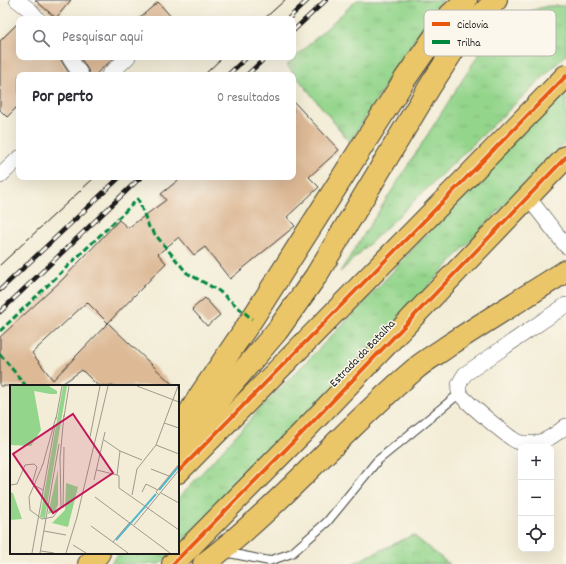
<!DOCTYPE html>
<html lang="pt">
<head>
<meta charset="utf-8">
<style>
	body { margin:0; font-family:Dekko,sans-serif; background:#f2f2f3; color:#2b2b33 }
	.controls { position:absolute; right:12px; bottom:12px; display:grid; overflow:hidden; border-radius:8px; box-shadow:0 4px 16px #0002 }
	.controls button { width:36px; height:36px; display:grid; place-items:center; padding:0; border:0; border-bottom:1px solid #e1e1e2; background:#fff; color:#2b2b33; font:20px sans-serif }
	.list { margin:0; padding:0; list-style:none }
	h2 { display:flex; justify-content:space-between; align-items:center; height:52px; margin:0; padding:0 16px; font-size:17px }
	h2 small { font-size:13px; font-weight:400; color:#7c7c81 }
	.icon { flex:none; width:22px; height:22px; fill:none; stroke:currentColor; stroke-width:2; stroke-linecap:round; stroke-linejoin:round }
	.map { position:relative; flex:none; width:566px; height:564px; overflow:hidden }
	.search { position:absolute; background:#fff; box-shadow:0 4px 16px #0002; left:16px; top:16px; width:280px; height:44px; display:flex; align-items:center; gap:10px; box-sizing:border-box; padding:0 14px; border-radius:8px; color:#7c7c81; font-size:15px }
	.panel { position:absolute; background:#fff; box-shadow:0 4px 16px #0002; left:16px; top:72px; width:280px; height:108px; border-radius:8px }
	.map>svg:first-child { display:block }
</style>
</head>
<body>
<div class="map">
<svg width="566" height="564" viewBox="0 0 566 564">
	<defs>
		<pattern id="grass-tufts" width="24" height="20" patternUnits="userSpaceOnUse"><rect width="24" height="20" fill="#94d58c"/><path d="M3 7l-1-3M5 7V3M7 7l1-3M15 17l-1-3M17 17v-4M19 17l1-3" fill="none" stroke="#7fb678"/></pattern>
		<pattern id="park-crowns" width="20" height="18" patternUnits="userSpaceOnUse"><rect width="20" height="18" fill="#94d58c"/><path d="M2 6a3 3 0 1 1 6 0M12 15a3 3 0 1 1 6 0" fill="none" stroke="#7fb678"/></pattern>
	</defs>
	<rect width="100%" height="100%" fill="#fbf7ec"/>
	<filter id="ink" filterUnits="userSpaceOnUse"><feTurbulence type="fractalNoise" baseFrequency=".025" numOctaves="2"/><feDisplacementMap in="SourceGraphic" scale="8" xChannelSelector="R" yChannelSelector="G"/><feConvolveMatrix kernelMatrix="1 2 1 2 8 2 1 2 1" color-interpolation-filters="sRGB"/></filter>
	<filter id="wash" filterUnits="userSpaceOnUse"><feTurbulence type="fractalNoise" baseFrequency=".012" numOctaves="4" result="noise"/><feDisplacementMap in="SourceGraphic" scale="16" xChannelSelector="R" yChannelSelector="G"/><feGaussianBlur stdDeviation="0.9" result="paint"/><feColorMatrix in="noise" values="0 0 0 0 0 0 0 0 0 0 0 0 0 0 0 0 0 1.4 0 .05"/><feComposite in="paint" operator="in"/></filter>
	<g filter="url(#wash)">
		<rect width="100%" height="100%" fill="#f3edd7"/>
		<g fill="url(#grass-tufts)" stroke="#587854">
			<path d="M357,0H443L435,8L420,31L350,142L287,65Z"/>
			<path d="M548,6H566V55L340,272L486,43C504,22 521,12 548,6Z"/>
			<path d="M566,85V142L501,208L350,370L178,546V498L190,486L257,412L360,307L532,119Z"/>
			<path d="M120,553H171L160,564H110Z"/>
		</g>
		<path fill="url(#park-crowns)" stroke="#587854" d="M413,535L449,564H352Z"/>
		<g id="blocks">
			<g fill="#ddb996" fill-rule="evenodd">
				<path d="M35,0H71L56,18Z"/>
				<path d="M158,2L173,19H138Z"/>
				<path d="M19,22V57H60L62,62L70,75H19V105L7,117L0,110V41Z"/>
				<path d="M80,57H115L95,75H90L88,70Z"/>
				<path d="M293,101L339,150L309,177L319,187L287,217L295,226L230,279L205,247L194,255L179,237L158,254L166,263L108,323L174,386H98L82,370L59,386H0V337L63,279L119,220L128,228L166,200L161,194L182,177H293ZM87,302L108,323L53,380L32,353Z"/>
				<path d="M205,298L220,315L207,326L192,309Z"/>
			</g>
		</g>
	</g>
	<g filter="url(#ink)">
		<use href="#blocks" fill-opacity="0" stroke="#3c3b38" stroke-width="1"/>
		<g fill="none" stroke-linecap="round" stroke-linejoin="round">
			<g stroke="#3c3b38" stroke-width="10">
				<path id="service" d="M224,552L269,561L292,553L327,522L377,461L460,393"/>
			</g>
			<g stroke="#3c3b38" stroke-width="16">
				<g id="minor">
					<path d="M17,0L30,10L38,19"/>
					<path d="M69,57L81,75"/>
					<path d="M109,75L128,57"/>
					<path d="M0,176L19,158"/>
					<path d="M527,196L566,246"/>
					<path d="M566,305L465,374C461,380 456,387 460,394C465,401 510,439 518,442C520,443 524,443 527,443C542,445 555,435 566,426"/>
				</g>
			</g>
			<g stroke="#3c3b38" stroke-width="24">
				<g id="trunk">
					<path d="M178,431L201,394L252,319L405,79L450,15L466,0"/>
					<path d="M178,447L277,331L316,276L429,88L465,32L496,0"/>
					<path d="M178,472L566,76"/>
					<path d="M89,564L99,553"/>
					<path d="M173,564L301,434L566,157"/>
					<path d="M204,564C280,506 341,432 414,370C424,361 437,354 448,346C487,320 527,296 566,271"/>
				</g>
			</g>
			<use href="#service" stroke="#fff" stroke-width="8"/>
			<use href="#minor" stroke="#fff" stroke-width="15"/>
			<use href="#trunk" stroke="#ebc669" stroke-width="22"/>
			<g stroke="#1c1c1c" stroke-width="1">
				<path d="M264,19L285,0"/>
				<path d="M204,75L223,57"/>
				<path d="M0,265L95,177"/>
			</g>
			<g stroke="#1c1c1c" stroke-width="4.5">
				<g id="rail">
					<path d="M288,19L308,0"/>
					<path d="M293,31L326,0"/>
					<path d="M228,75L247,57"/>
					<path d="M247,75L266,57"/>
					<path d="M0,290L120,177"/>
					<path d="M0,312L141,177"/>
				</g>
			</g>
			<use href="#rail" stroke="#fbf7ec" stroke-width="3" stroke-dasharray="9" stroke-linecap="butt"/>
			<g stroke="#00873e" stroke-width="3" stroke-dasharray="6 3" stroke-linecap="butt">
				<path d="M0,331L138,199L149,227L187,273L219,291L252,319"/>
				<path d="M0,354L26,386"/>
			</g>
			<g stroke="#fbf7ec" stroke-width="6">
				<g id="cycleway">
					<path d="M178,472L566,76"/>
					<path d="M173,564L301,434L566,157"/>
				</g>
			</g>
			<use href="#cycleway" stroke="#e8590c" stroke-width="4"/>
		</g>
	</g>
	<g text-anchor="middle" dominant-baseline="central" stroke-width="3" stroke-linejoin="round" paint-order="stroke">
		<g font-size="12" fill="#1c1c1c" stroke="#fbf7ec">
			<text transform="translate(363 354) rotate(-46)">Estrada da Batalha</text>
		</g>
	</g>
	<g transform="translate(10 385)">
		<rect width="169" height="169" fill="#f3edd7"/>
		<path d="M53,1H57L35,133L30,132ZM48,84V120L45,126L38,129ZM56,98L68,102L58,142L42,138L55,125Z" fill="#94d58c"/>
		<path d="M0,1H39L47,6V9H40L24,6L31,45L21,61L0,60ZM0,107L3,108L12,134L0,135Z" fill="#94d58c"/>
		<path fill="none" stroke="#53b9d1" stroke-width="2" d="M149,105L169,81M106,155L146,109"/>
		<path fill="none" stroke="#9d998c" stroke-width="1" d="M127,1L169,17M46,32L33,79L19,112L20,125L32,134L43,132L51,122L50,73L54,30M54,32L59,1M46,34L52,1M154,38L169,43M80,52L90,1M94,55L110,66L132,75M146,60L169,69M141,84L159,91M87,85L107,90M107,90L109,91V103L169,145M107,90L110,66M84,95L95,47M0,100L7,99L15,80L24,79L27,82L22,99L33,105M132,107L136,99L148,105M151,108L169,118M122,110L127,84L146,60L168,1M149,110L146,107L169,79M85,112L160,168M53,123L54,62M124,140L169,85M81,141L118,168M34,146L56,150M103,157L120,137M63,160L76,168M31,166L44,168M22,168L45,40M30,168L49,59M56,168L67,132L98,1"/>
		<path fill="#c2185b" fill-opacity="0.15" stroke="#c2185b" stroke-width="2" d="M63,29L103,88L43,128L3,69Z"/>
		<rect width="169" height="169" fill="none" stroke="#1c1c1c" stroke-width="2"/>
	</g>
	<rect x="424" y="10" width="132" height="46" rx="6" fill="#fbf7ec" stroke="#b8b5ae" stroke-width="1"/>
	<rect x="432" y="22" width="18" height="4" fill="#e8590c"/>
	<rect x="432" y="40" width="18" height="4" fill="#00873e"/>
	<g font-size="11" fill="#1c1c1c">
		<text x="457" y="28">Ciclovia</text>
		<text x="457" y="46">Trilha</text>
	</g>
</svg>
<div class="controls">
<button>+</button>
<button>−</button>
<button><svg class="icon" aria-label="locate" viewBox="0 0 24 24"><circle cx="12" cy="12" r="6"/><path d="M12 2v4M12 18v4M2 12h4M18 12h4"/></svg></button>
</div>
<div class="search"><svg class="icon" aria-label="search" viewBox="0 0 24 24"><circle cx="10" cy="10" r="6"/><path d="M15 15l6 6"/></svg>Pesquisar aqui</div>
<section class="panel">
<h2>Por perto<small>0 resultados</small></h2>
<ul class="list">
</ul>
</section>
</div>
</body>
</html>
